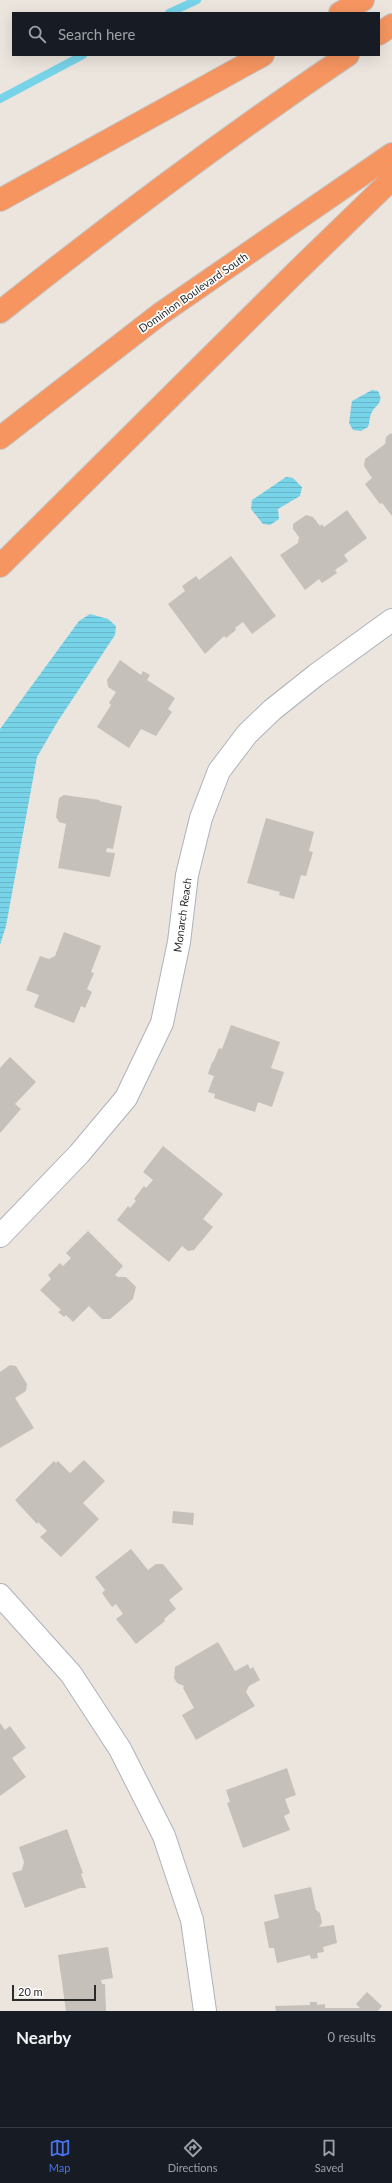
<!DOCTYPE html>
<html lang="en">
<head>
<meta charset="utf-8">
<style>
	body { margin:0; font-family:Lato,sans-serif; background:#242831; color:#f1f3f6 }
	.scale { position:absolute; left:12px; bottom:10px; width:84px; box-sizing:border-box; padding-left:4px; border:2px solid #2b2b2b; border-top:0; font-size:11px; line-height:14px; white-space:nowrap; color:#2b2b2b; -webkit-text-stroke:3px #fff; paint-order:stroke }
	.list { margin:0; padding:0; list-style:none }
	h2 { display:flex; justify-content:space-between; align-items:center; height:52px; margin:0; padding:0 16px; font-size:17px }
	h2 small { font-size:13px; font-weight:400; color:#9ea1a6 }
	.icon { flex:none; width:22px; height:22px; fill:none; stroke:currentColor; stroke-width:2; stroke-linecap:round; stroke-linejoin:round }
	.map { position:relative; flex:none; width:392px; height:2011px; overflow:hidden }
	.search { position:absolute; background:#171b24; box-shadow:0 4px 16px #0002; left:12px; right:12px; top:12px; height:44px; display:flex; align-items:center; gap:10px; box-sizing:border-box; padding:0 14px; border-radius:0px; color:#9ea1a6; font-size:15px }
	.sheet { height:116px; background:#171b24 }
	nav { display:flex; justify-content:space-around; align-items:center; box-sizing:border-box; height:56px; border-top:1px solid #363941; background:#171b24; font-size:11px; color:#9ea1a6 }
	nav a { display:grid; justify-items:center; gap:2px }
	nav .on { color:#4874f0 }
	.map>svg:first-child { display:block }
</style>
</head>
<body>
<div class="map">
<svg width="392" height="2011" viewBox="0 0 392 2011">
	<defs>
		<pattern id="water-rules" width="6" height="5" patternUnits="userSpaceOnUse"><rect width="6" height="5" fill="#77d3e8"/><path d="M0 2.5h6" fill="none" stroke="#67b5c7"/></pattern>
	</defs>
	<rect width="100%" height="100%" fill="#ece5de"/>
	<g fill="url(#water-rules)">
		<path d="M372,390L378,391C385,404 375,404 371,414C369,418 370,423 368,427L361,431L353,430L349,423L352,401Z"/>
		<path d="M286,477L293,478L302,487L300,496L278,509L279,519L270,525L263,524L251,509L252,500Z"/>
		<path d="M90,614L108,619L116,626L115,635L58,721L37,757L6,926L0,945V729L79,621Z"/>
	</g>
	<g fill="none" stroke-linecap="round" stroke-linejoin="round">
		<g stroke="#77d3e8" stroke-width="8">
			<path d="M169,13L197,0"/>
			<path d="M0,99L83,55"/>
		</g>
	</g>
	<g fill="#c5c0ba">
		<path d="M391,433L392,434V516L382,503L380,504L365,484L372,478L364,466L365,459L385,444L386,437Z"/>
		<path d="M347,510L367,538L344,555L348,561L335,570L337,573L322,583L319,579L305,590L280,555L298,543L299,537L293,529V524L306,515L313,517L320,526L322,524L324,527Z"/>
		<path d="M231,556L276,616L252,634L243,622L235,628L236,630L226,638L224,636L205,654L168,604L185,591L182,586L196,576L199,580Z"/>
		<path d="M120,660L141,675L143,671L150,675L147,680L175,698L168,709L172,712L156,736L141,729L129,748L97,727L111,705L109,703L116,692L108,687L107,680Z"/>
		<path d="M64,795L100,800L99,801L122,806L113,849L107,848L106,852L115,853L110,877L58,868L66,824L59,822L56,817L59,798Z"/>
		<path d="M266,818L314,832L309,851L313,852L306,876L301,875L294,899L279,895L280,892L247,883Z"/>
		<path d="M64,932L101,946L91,972L94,973L87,989L92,992L85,1008L81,1006L74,1023L34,1007L39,995L26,990L40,956L49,959L55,956Z"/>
		<path d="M231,1025L280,1042L271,1068L284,1072L272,1107L258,1102L255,1112L214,1098L215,1094L208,1092L214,1076L208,1074L212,1062H213L219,1048L222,1049Z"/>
		<path d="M10,1057L36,1082L15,1104L21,1109L0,1133V1068Z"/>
		<path d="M163,1146L223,1194L203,1219L213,1227L194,1250L188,1251L182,1246L169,1262L117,1220L128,1206L130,1208L136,1201L134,1199L144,1186L146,1188L153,1180L143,1172Z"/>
		<path d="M88,1231L123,1266L115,1275L118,1277H126L136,1287L133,1299L110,1319H102L89,1306L73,1322L66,1315L64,1317L58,1312L61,1310L40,1290L51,1279L48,1275L60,1263L63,1266L71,1258L66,1253Z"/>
		<path d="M10,1365L16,1366L27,1384L26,1391L15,1398L34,1428L0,1448V1372Z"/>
		<path d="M84,1460L105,1481L83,1503L99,1519L61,1557L40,1537L47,1531L38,1522L37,1524L15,1500L54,1461L56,1463L58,1461L70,1473Z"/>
		<path d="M173,1511L194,1513L193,1525L172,1523Z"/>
		<path d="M131,1549L148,1570L156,1564H163L183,1589L169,1600L176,1609L164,1619L165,1621L136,1644L116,1619L123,1614L116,1604L112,1607L102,1593L105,1590L95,1577Z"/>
		<path d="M218,1642L235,1671L248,1664L250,1669L253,1667L260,1680L249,1686L246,1692L255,1706L196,1740L182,1715L194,1708L183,1688L184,1686L177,1683L174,1678L175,1667Z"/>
		<path d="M0,1723L5,1730L10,1726L26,1748L12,1758L26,1777L0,1796Z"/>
		<path d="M287,1768L296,1795L285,1799L290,1813L284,1816L290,1830L243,1848L227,1803L230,1802L226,1790Z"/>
		<path d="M67,1829L83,1873L81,1874L86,1888H80L25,1908L12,1873L22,1870L24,1862L19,1847Z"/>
		<path d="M311,1887L316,1910L320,1913L322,1923L319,1927L334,1925L337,1943L323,1947L324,1952L317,1953L318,1958L311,1959L310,1955L277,1963L274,1948H269L264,1922L279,1918L274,1895Z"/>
		<path d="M108,1947L113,1978L101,1980L102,1984H105L106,2011H66L58,1955Z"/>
		<path d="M367,1992L382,2006L378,2011H276L275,2006L310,2005V2002H317V2005L325,2004V2008H360L356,2004Z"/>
	</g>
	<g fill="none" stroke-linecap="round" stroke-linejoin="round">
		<g stroke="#afb2bb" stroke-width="24">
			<g id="street">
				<path d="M0,1236L79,1154L126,1098L162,1023L179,942L187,875L201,818L219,771L247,734L272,710L316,675L392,620"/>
				<path d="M0,1595L71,1674L120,1749L164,1836L192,1920L205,2011"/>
			</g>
		</g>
		<g stroke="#c4c4c4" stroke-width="24">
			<g id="highway">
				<path d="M340,13L363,0"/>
				<path d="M379,34L392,25"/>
				<path d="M0,200L263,55"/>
				<path d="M0,312C113,222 228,136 348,55"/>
				<path d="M0,438L160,314L392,154"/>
				<path d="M0,566L295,273L392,179"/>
			</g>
		</g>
		<use href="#street" stroke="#fff" stroke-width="22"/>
		<use href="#highway" stroke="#f69560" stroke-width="22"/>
	</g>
	<g text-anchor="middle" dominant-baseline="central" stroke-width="3.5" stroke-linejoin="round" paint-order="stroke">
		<g font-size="11" fill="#2b2b2b" stroke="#fff">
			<text transform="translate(193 292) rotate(-35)">Dominion Boulevard South</text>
			<text transform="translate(182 915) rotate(-82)">Monarch Reach</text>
		</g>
	</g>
</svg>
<div class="scale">20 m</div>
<div class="search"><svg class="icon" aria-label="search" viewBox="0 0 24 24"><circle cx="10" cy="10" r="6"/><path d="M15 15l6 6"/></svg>Search here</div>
</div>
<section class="sheet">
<h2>Nearby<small>0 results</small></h2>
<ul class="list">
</ul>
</section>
<nav>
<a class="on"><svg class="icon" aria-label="map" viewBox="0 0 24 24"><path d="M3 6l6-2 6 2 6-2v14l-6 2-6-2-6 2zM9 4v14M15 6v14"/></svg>Map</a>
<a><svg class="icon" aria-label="directions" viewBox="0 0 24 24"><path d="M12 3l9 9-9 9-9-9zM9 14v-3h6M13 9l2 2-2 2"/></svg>Directions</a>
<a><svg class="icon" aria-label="saved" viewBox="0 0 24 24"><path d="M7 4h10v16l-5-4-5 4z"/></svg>Saved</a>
</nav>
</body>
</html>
